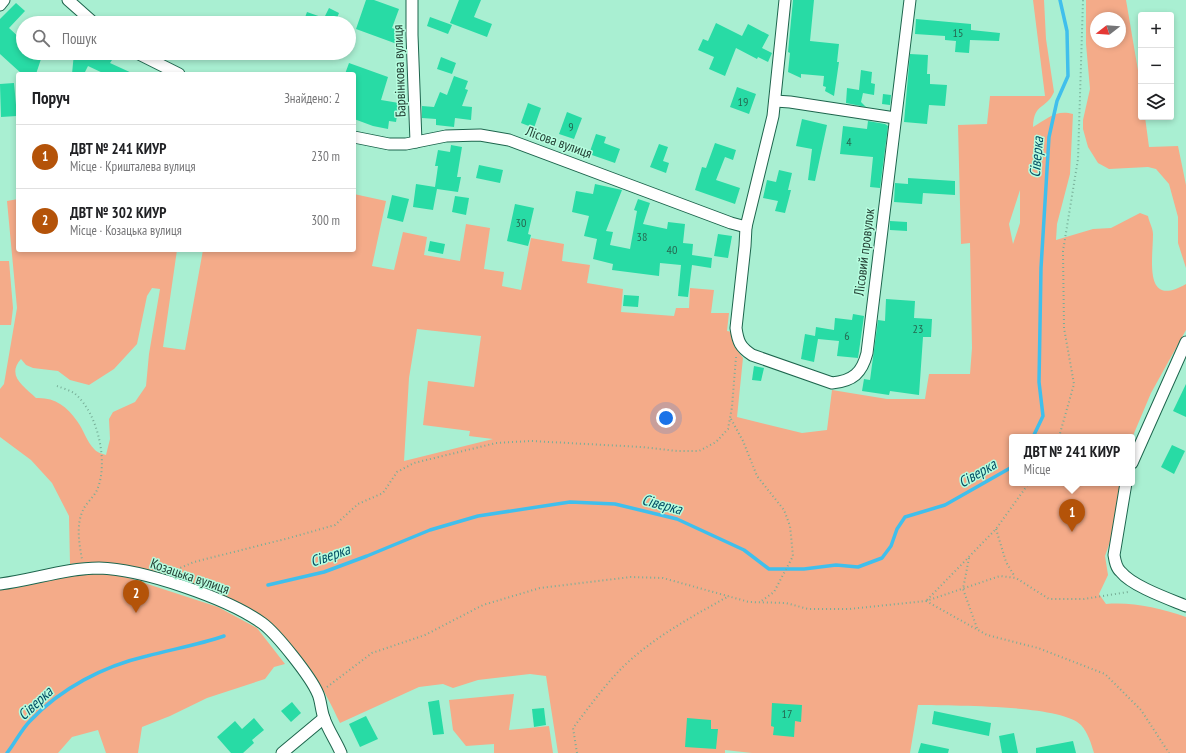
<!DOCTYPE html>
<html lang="uk">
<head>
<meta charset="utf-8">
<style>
	body { margin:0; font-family:"PT Sans Narrow",sans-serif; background:#f2f2f2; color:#202124 }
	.controls { position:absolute; right:12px; top:12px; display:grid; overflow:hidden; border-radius:4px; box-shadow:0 2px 6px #0003 }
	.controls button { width:36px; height:36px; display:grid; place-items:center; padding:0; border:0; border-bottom:1px solid #e0e0e0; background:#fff; color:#202124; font:20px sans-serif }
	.compass { position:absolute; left:1090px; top:12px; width:36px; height:36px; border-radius:50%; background:#fff; box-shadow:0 2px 6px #0003; rotate:253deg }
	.you { position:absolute; left:666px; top:418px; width:14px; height:14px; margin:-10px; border:3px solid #fff; border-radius:50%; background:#1a73e8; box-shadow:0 0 0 6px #1a73e833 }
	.badge { display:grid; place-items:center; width:26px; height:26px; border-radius:50%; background:#b45309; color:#fff; font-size:13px; font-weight:700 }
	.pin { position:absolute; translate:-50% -33px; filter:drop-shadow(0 1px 2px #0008) }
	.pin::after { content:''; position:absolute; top:21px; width:14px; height:12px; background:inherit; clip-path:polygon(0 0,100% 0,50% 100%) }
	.popup { position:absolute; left:1009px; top:434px; width:126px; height:52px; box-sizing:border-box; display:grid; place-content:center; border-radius:4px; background:#fff; filter:drop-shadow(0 1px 3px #0005); font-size:13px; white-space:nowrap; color:#757577 }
	.popup b { font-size:15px; color:#202124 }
	.popup::after { content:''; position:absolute; left:50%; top:100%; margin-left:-8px; border:8px solid transparent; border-top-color:#fff }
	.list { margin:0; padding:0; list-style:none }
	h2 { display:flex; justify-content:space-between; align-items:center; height:52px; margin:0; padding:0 16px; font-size:17px }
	h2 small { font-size:13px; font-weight:400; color:#757577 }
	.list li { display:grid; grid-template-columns:26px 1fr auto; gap:12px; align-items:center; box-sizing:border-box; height:64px; padding:0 16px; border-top:1px solid #e0e0e0 }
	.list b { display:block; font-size:15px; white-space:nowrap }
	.list p { margin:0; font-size:13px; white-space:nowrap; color:#757577 }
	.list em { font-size:13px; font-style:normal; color:#757577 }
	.icon { flex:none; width:22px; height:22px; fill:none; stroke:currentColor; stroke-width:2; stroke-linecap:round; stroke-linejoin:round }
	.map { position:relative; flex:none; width:1186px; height:753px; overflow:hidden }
	.search { position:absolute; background:#fff; box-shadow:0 2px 6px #0003; left:16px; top:16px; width:340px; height:44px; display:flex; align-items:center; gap:10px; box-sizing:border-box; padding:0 14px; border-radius:22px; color:#757577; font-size:15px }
	.panel { position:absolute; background:#fff; box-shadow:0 2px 6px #0003; left:16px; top:72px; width:340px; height:180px; border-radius:4px }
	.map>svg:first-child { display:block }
</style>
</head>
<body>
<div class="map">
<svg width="1186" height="753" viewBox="0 0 1186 753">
	<rect width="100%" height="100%" fill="#a9efd2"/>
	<g fill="#f4ab89" fill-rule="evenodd">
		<path d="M1033,0H1044L1046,39L1054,92C1046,110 1034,102 1033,127C1047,119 1056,109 1073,114L1070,174L1057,224L1056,240L1093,229L1111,228L1140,213L1148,216C1149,222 1153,228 1153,234C1153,259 1143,309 1186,284V330L1151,393L1132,438L1012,437V483H1121L1114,530L1105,556L1108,575L1099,594L1106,604C1134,602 1159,608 1186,617V753H1094C1091,743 1088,733 1081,725C1061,704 951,706 918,705L910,753H752L725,750V753H558L546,676L530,674L478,680L453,688L443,684L419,687L340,723C323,687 310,664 281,635C277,630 272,624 266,620C233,594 139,562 97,562C88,562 79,563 70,564L69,516L52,483L31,460L0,437V389L4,384L17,308L7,201L18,199V250H177L163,347L185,350L203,250H354V194L386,201L372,266L394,270L403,232L427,237L424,255L460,261L466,224L490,228L484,269L504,272L502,286L521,290L531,238L564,244L562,261L590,265L587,283L623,289L621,312L674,316L676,308H689L690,288L714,290L711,313H729L727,331L732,332L734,346L743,358L737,417L802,433L827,430L832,390L887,399H925L929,374H970L972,348L970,243L961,244L958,125L987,124L990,96H1045ZM1020,190V223L1013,244L1009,224ZM152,288L160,289L149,354L146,386L135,402L113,412L109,419L110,439L106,455C102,454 97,452 95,450C86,441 84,430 77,421C67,406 54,397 36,398C24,386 6,376 21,359L26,365L33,368L58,371L70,380L89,385L114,369L137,344L147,296ZM417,329L481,336L474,387L428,381L423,425L470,431L469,436L493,439L404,461L409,378Z"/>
		<path d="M1086,0H1126L1141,88V117H1145L1149,147L1178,146L1186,185V268L1178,243V217L1169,184L1156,169L1148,167L1109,169L1098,163L1088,147L1083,129V120L1090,89L1086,44ZM1096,18H1120V42H1096Z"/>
		<path d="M0,261H9L13,308L11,325H0Z"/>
		<path d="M98,573L123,576L218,607L257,628L285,664L274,667L265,679L207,698L170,716L142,727L138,753H106L98,730L72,737L58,753H0V590C33,586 65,575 98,573Z"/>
		<path d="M514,694L509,730L549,726L553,753H494V744L466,746L453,730L449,700Z"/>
	</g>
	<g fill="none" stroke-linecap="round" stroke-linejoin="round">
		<g stroke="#40bfec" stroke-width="3.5">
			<path d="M1033,437L1043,416L1039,382L1041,268L1049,137L1057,101L1068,76L1067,31L1060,0"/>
			<path d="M268,585L324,572L367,556L430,530L478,516L570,502L615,504L677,519L744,550L769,569H804L836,565L858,567L882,558L891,546L897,529L905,517L945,505L1012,467"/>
			<path d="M7,753C15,743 21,730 30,721C61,688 104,666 147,656C173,649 198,645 224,636"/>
		</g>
	</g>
	<g fill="#28dba5">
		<path d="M366,0H374L399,9L392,28L402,32L397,44L356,29Z"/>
		<path d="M459,0H481L474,17L492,24L487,37L450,23Z"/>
		<path d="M793,0H814L810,41L839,44L837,62H839L834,96L825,91L826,87L823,86L824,76L801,74V78L788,72L790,53L788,52Z"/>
		<path d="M16,3L25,11L9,28L23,41V53H43L36,74H22L0,54V19Z"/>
		<path d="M329,8L339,13L335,23H303L307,12L324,18Z"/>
		<path d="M430,17L452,25L448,34L427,26Z"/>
		<path d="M916,19L971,24V30L1000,33L999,41L970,40L969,53L955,52L956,41L945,40V36L915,34Z"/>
		<path d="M716,23L742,36L748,24L769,35L762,48L772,53L768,62L758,57L757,59L736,48L725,76L709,69L714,57L698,50L703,39L708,41Z"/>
		<path d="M74,53H98L112,60L110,63L134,74H105L88,66L84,74H72Z"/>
		<path d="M910,54L928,55L927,74H930V84L947,85L945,106L929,105L927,124L904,122Z"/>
		<path d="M441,57L456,63L452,74L437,69Z"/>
		<path d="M349,63L388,77L381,100L399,103L396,122L389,121L388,129L373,126L354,119V74H345Z"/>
		<path d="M861,70L872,72L871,83L875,84L874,95L863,93L861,102L866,107L846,103L847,88L859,90Z"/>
		<path d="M454,76L468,81L465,89L468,90L462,106L472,107L471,120L455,118L454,127L436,125V119L422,118V106L434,107L440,92L447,95Z"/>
		<path d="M14,83L17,116L1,117L0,84Z"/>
		<path d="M737,87L756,94L749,114L730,107Z"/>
		<path d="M883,94L891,95L890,105L882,104Z"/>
		<path d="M528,103L541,108L534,128L521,123Z"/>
		<path d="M567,112L582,118L574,139L559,134Z"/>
		<path d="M802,119L827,125L815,181L808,180L812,149L796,146Z"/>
		<path d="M868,121L885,124L888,126L880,188L870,187L873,157L840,154L843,126L867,129Z"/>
		<path d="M596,134L606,137L604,143L620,149L615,163L589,154Z"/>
		<path d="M715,143L736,150L733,160L725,157L716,180L740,188L735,204L695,190L702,167L706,168Z"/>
		<path d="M659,144L668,147L663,161L669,163L666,173L650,167Z"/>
		<path d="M451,145L462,147L457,177H461L458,192L437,189L433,210L413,207L416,184L435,187L438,166H435L438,150L450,152Z"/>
		<path d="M479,165L503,170L500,183L476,178Z"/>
		<path d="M779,170L792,173L788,190H791L789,198L785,213L775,211L778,201L763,198L767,180L776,182Z"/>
		<path d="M908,178L955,181V195L923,193L922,204L894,202L895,183L908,184Z"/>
		<path d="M595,184L622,190L606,231L613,232L610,245L630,249L637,211L634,210L638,199L650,203L643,224L667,229L668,222L685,224L683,243L693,244L692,255L712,258L711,268L692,265L688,297L678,296L681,265L660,263L659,276L612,270L613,264L593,259L597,239L584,236L589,216L572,212L576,191L593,194Z"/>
		<path d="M392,195L409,199L403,222L387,218Z"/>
		<path d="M455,196L469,198L466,215L452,212Z"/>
		<path d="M515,204L534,208L528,234L531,235L528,246L507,241Z"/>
		<path d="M890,221L907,222V231L890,230Z"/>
		<path d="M718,234L732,236L728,258L714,256Z"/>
		<path d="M430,241L445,244L443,254L428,251Z"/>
		<path d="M624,295L639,296L638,307L623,306Z"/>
		<path d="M886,299L915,301L914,318L932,319L931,337H923L919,395L890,391L889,395L862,391L864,379L870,380L878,320L885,321Z"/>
		<path d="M853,314L864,316L858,358L837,356L839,341L818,339L814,362L801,359L805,334L815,336L816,327L834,330L835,318L852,320Z"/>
		<path d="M754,366L764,368L761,381L752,380Z"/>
		<path d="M1186,384V417L1173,411Z"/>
		<path d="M1172,445L1185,451L1174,474L1161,467Z"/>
		<path d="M439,700L444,734L433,735L428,702Z"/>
		<path d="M292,702L301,713L291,722L281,711Z"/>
		<path d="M772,703L802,705L801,722L795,721L794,737L773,735L774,727L771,726Z"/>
		<path d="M544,708L546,725L534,727L532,709Z"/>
		<path d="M934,711L991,723L989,736L932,724Z"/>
		<path d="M366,716L378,739L360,747L349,724Z"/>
		<path d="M254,718L264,730L252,740L254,743L243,753H231L217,737L235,721L242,729Z"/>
		<path d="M687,718L711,720V729H718L716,749L685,747Z"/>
		<path d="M1014,733L1018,753H1002L999,736Z"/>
		<path d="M1073,741L1076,753H1036V748Z"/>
		<path d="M921,743L949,749L948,753H918Z"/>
	</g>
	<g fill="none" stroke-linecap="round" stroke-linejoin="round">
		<g stroke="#1d654d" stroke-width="13">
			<g id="street">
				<path d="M68,0L94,23"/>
				<path d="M412,0V35L416,142"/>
				<path d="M785,0L773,116L746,227L745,246L736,328C738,342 740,347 752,355L832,383C853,381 862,373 867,353L910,0"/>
				<path d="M0,5L4,0"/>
				<path d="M137,53L179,74"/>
				<path d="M775,101L790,102L895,118"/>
				<path d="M354,137L389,144H406L446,136L480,135L509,140L731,223L746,227"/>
				<path d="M1132,463L1186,342"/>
				<path d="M1126,483L1114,555C1115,561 1116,568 1121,572C1132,586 1169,599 1186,606"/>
				<path d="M0,584C33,580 66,568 99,568C142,569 227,598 262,623C276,633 311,677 318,694C321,701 321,710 324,718C328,730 336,741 341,753"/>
				<path d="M282,753L324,718"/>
			</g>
		</g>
		<g stroke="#77ae97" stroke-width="2" stroke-dasharray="1 3" stroke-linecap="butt">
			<path d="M57,386C62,388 69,390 74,393C98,412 109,463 97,490C94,497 86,503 83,510C76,525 79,543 82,559"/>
			<path d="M731,419L743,441L757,476L784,510L790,526L793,556L774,592L760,602"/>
			<path d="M1059,437L1074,384L1064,328L1063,251L1078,159L1083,0"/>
			<path d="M996,529L1006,562L1015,577"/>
			<path d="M969,558L963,589L977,628"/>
			<path d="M173,571L194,562L289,538L335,525L358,504L383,493L397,472L414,463L496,443L531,441L642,447L677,451H699L716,442L728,429L732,407L736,357"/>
			<path d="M927,600L996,529L1029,483"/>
			<path d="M926,601L987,635L1038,648L1105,674L1141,710L1169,753"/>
			<path d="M327,687L372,653L425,635L483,605L540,588L631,577L663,578L749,602L786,603L808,609H849L926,601L1000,576L1016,578L1049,599H1084L1128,592"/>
			<path d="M577,753L573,728C590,706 606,683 626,664C656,636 693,616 729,596"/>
		</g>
		<use href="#street" stroke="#fff" stroke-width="11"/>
	</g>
	<g text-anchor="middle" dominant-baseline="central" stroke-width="3" stroke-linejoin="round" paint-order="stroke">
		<g font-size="12" fill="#256851">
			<text x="958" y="32">15</text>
			<text x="743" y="101">19</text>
			<text x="571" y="126">9</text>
			<text x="849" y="141">4</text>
			<text x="521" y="222">30</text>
			<text x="642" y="236">38</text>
			<text x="672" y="249">40</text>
			<text x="918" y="328">23</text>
			<text x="847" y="335">6</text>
			<text x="787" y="713">17</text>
		</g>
		<g font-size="14" fill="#244135" stroke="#b6fddf">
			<text transform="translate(399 71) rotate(-92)">Барвінкова вулиця</text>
			<text transform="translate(559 142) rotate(20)">Лісова вулиця</text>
			<text transform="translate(864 252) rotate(-83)">Лісовий провулок</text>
			<text transform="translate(190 576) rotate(19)">Козацька вулиця</text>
		</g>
		<g font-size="15" font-style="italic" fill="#034e65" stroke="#b6fddf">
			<text transform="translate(1036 157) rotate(-85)">Сіверка</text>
			<text transform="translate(977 473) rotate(-30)">Сіверка</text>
			<text transform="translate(662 504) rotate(15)">Сіверка</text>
			<text transform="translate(330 555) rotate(-19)">Сіверка</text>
			<text transform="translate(35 703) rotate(-43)">Сіверка</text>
		</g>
	</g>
</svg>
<div class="controls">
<button>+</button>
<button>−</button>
<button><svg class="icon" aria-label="layers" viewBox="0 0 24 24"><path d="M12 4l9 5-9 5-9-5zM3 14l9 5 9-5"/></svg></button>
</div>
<svg class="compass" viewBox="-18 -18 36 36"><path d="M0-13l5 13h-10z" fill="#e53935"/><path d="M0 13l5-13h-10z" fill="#757577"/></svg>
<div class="you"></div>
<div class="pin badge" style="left:1072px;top:532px">1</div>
<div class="popup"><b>ДВТ № 241 КИУР</b>Місце</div>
<div class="pin badge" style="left:136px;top:613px">2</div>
<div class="search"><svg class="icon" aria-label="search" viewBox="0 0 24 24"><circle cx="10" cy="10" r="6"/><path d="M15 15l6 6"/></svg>Пошук</div>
<section class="panel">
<h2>Поруч<small>Знайдено: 2</small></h2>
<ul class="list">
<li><span class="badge">1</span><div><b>ДВТ № 241 КИУР</b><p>Місце · Кришталева вулиця</p></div><em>230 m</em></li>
<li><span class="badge">2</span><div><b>ДВТ № 302 КИУР</b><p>Місце · Козацька вулиця</p></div><em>300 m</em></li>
</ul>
</section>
</div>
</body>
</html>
